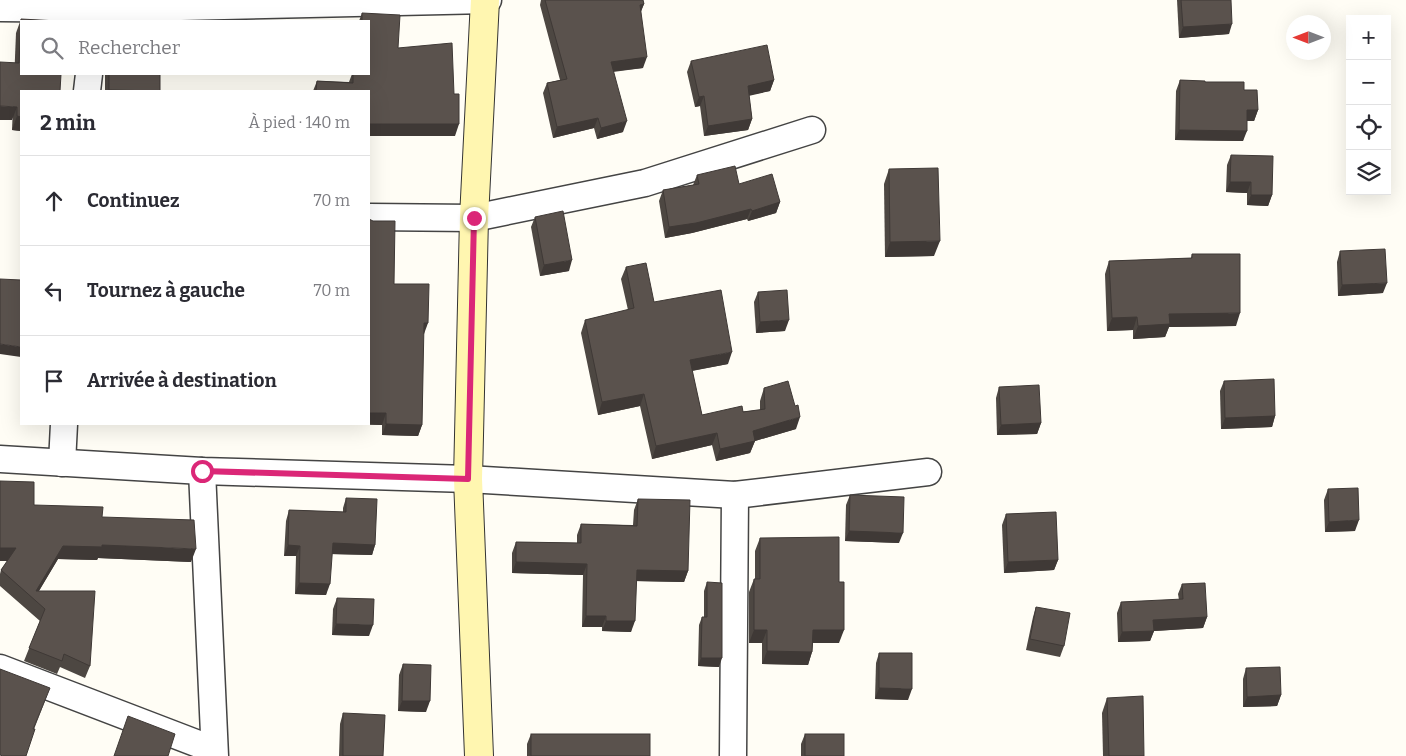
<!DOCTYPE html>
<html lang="fr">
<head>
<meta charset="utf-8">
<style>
	body { margin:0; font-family:Bitter,serif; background:#f2f2f3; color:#2b2b33 }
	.controls { position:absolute; right:15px; top:15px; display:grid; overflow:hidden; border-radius:0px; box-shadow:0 5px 20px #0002 }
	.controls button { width:45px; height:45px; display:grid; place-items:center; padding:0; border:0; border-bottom:1px solid #e1e1e2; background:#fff; color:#2b2b33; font:25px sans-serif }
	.compass { position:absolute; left:1286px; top:15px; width:45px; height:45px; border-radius:50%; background:#fff; box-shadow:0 5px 20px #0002; rotate:270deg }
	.stop { position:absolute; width:15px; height:15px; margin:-11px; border:4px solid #db2777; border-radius:50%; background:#fff }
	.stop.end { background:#db2777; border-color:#fff; box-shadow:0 1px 5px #0008 }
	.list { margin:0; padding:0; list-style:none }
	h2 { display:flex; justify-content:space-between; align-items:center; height:65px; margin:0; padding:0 20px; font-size:21px }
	h2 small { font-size:16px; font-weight:400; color:#7c7c81 }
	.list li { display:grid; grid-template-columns:32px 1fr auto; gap:15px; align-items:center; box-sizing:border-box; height:90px; padding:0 20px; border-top:1px solid #e1e1e2 }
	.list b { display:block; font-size:19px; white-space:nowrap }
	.list em { font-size:16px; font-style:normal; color:#7c7c81 }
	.icon { flex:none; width:28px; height:28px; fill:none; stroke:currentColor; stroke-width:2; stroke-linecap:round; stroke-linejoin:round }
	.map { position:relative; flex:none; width:1406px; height:756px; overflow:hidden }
	.search { position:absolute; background:#fff; box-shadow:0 5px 20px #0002; left:20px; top:20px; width:350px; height:55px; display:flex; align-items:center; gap:12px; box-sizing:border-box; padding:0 18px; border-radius:0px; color:#7c7c81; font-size:19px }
	.panel { position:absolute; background:#fff; box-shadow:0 5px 20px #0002; left:20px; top:90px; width:350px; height:335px; border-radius:0px }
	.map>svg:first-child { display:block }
</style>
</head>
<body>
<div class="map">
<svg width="1406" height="756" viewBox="0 0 1406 756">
	<rect width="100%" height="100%" fill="#fffdf5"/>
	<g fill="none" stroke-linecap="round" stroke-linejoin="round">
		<g stroke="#444" stroke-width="29">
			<g id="street">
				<path d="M0,8L95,9L488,0"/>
				<path d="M87,91L89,74"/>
				<path d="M369,217L474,218L645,183L812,130"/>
				<path d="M0,459L202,471L468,479L735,495L928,472"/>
				<path d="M62,463L64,424"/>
				<path d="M202,471L215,756"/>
				<path d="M0,668L214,750"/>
				<path d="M733,756L735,495"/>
			</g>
		</g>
		<g stroke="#333" stroke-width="30">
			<path id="secondary" d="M479,756L468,479L474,218L485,0"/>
		</g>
		<use href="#street" stroke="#fff" stroke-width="26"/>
		<use href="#secondary" stroke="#fff6b0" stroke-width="28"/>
	</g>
	<g fill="#4d4742">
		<path d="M541,0H643L644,4L641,11L643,68L613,72L623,132L597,139L594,128L553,138L543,93L547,83L560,80L540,5Z"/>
		<path d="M1177,0H1231L1229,34L1179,38Z"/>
		<path d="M362,13L398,48L455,136H369V91H313L317,81L349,82L352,74H369V21H359Z"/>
		<path d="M21,19V131L12,130L16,33Z"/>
		<path d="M691,61L774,80L770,91L749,95L752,119L748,130L704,136L700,106L695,107L687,72Z"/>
		<rect x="105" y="74" width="55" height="17"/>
		<path d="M1180,80L1205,82L1244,90L1258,110L1254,121H1247L1243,141L1175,140L1176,91Z"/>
		<path d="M1231,155L1272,195L1268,206L1247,205V193L1226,192L1227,165Z"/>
		<path d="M889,169L934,256L885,257L884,184Z"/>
		<path d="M697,175L739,184L780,202L776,213L748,221L747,219L692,233L665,238L659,201L663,190L693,185Z"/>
		<path d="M535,217L569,271L540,276L531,227Z"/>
		<path d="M1340,251L1383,293L1338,296L1337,262Z"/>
		<path d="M1192,254L1236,326L1169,327L1165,337L1133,339V330L1107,331L1105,274L1109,261L1191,258Z"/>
		<path d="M626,267L654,302L728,364L692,371L702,415L760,410V401L764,388L796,429L755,441L750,453L716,461L712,445L652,459L640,406L598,415L581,333L585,320L628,310L621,279Z"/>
		<path d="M394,284L424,334H423L422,425L418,436L382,435V425L351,424H369Z"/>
		<path d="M758,292L785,331L756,333L754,302Z"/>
		<path d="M1224,381L1275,416L1272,427L1221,429L1220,391Z"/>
		<path d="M999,387L1041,423L1037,434L997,435L996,398Z"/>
		<path d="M1328,489L1355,531L1325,532L1324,500Z"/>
		<path d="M850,495L899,543L845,541L846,505Z"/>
		<path d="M346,498L375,545L372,555L332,554L326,595L295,594L296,556H284L286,521L289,510L343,512V508Z"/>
		<path d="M638,499L688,571L684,582L636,581L631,632L602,631V627H582L583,575L512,573V553L516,542L577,543V535L581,524L633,525L634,510Z"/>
		<path d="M34,505L102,517L191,562L98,558L97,560L58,559L39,591L90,666L85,678L60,667L57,674L24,661L40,621L0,586V574L1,570L8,561H0Z"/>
		<path d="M1006,514L1058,560L1054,570L1004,573L1002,525Z"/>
		<path d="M760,538L839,643H813L812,652L808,665L762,664V643H749V592L754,579H755V551Z"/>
		<path d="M707,582L719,667L698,666L699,625L702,617H704V591Z"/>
		<path d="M1182,584L1207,617L1203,628L1154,631L1150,641L1118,642L1117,613L1121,602L1179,600L1178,594Z"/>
		<path d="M337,598L369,636L332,635L333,609Z"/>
		<path d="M1036,607L1064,646L1060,657L1026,650L1033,617Z"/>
		<path d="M879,653L908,700L875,699L876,663Z"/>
		<path d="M403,664L426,712L398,711L399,675Z"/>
		<path d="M1246,668L1281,695L1277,706L1243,707V679Z"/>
		<path d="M1107,698L1144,756H1103L1102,713Z"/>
		<path d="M343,713L383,756H339L340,724Z"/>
		<path d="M531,734L650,756H527V744Z"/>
		<path d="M805,734L844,756H801V744Z"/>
	</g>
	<g fill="#3f3936">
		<path d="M644,4L640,14V5Z"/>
		<path d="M1232,24L1229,34L1179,38L1183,27Z"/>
		<path d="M647,57L643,68L607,72L611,62Z"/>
		<path d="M774,80L770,91L744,97L748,86Z"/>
		<path d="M704,96L700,106L695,107L699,97Z"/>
		<path d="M0,106L17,107L12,120H0Z"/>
		<path d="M1247,110H1258L1254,121H1243Z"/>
		<path d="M17,116L21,117V131L12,130Z"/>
		<path d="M598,118L594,128L553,138L557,127Z"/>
		<path d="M752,119L748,130L704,136L708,126Z"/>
		<path d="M627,121L623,132L597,139L601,128Z"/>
		<path d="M369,124H459L455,136H369Z"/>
		<path d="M1179,130L1247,131L1243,141L1175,140Z"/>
		<path d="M1230,182H1251L1247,193L1226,192Z"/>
		<path d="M1251,195H1272L1268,206L1247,205Z"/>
		<path d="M780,202L776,213L748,221L752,211Z"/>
		<path d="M751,209L747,219L692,233L665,238L669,227Z"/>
		<path d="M940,241L934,256L885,257L890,242Z"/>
		<path d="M572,260L569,271L540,276L544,265Z"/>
		<path d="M1387,283L1383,293L1338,296L1342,285Z"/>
		<path d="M1240,313L1236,326L1169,327L1165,337L1133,339L1138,326L1169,314Z"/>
		<path d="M1137,317L1133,330L1107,331L1112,318Z"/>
		<path d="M789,320L785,331L756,333L760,322Z"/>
		<path d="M424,323H428L424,334H420Z"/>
		<path d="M0,344L21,347V357L0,354Z"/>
		<path d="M732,352L728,364L685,372L690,360Z"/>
		<path d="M644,394L640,406L598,415L602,402Z"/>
		<path d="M369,413H386L382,425L351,424H369Z"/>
		<path d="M1275,416L1272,427L1221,429L1225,418Z"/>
		<path d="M800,417L796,429L755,441L750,453L716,461L720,449L753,431Z"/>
		<path d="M1041,423L1037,434L997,435L1001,425Z"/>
		<path d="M386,424L422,425L418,436L382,435Z"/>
		<path d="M717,433L712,445L652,459L656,446Z"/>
		<path d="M1359,520L1355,531L1325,532L1329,522Z"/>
		<path d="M849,531L903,533L899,543L845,541Z"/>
		<path d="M333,543L375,545L372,555L329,554Z"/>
		<path d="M102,545L196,549L191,562L98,558L97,560L58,559L34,599L36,591L63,546Z"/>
		<path d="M288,545L300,546L296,556H284Z"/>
		<path d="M0,548H16L11,561H0Z"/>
		<path d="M1058,560L1054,570L1004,573L1008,562Z"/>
		<path d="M516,562L587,564L583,575L512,573Z"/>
		<path d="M637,570L688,571L684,582L633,581Z"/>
		<path d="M299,583L330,584L326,595L295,594Z"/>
		<path d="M586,616H606L602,627H582Z"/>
		<path d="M1207,617L1203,628L1154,631L1150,641L1118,642L1122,632L1153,620Z"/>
		<path d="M606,621H635L631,632L602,631Z"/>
		<path d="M336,624L373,625L369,636L332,635Z"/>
		<path d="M754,630H767L762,643H749Z"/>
		<path d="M813,630H844L839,643H809Z"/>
		<path d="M767,651L812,652L808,665L762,664Z"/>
		<path d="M701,658H722L719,667L698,666Z"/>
		<path d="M50,688L45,701L29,742L33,729Z"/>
		<path d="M879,688L912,689L908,700L875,699Z"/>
		<path d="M1281,695L1277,706L1243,707L1247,697Z"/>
		<path d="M402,701H430L426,712L398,711Z"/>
	</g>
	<g fill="#5a524d" stroke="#3f3936">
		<path d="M545,0H643L644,4L640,5L647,57L611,62L627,121L601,128L598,118L557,127L547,83L567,79Z"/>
		<path d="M1181,0H1231L1232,24L1183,27Z"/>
		<path d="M362,13L400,15L398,48L452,43L454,94H459V124H369V91H316L317,81L353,83V74H369V21H362Z"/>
		<path d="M21,19L58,21H21V74H61L60,91H21V117L17,116V107L0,106V62L19,63Z"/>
		<path d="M767,45L774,80L748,86L752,119L708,126L704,96L699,97L691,61Z"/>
		<path d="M109,74H160V91L109,90Z"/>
		<path d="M1180,80L1205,81V82H1244V90H1257L1258,110H1247V131L1179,130Z"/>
		<path d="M1231,155L1273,156L1272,195H1251V182H1230Z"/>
		<path d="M735,166L739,184L772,174L780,202L752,211L751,209L696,223L669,227L663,190L699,184L697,175Z"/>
		<path d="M938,168L940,241L890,242L889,169Z"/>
		<path d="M563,211L572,260L544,265L535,217Z"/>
		<path d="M369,219L373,221H395L394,284H429L428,323H424L422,425L386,424V413H369Z"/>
		<path d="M1385,249L1387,283L1342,285L1340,251Z"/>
		<path d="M1192,254H1240V313L1169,314L1170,324L1138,326L1137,317L1112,318L1109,261L1192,258Z"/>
		<path d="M646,263L654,302L721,290L732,352L690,360L702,415L742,406L743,412L765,409L764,388L788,381L795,406L798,405L800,417L753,431L755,441L720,449L717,433L656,446L644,394L602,402L585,320L634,308L626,267Z"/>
		<path d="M0,279L21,280V347L0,344Z"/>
		<path d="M787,290L789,320L760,322L758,292Z"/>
		<path d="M1274,379L1275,416L1225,418L1224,381Z"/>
		<path d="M1039,385L1041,423L1001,425L999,387Z"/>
		<path d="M0,481L34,482V505L103,507L102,517L194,520L196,549L102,545V547L63,546L36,591H95L90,666L64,654L62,661L29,648L45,609L1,570L16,548H0Z"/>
		<path d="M1358,488L1359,520L1329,522L1328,489Z"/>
		<path d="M850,495L904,497L903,533L849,531Z"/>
		<path d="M346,498L377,499L375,545L333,543L330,584L299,583L300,546L288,545L289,510L346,512Z"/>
		<path d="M638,499L690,500L688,571L637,570L635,621H606V616H586L587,564L516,562V542L581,543V524L637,526Z"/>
		<path d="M1056,512L1058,560L1008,562L1006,514Z"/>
		<path d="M839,537V582H844V630H813L812,652L767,651V630H754V579H760V538Z"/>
		<path d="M707,582L722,583V658H701L702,617H707Z"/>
		<path d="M1205,583L1207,617L1153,620L1154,631L1122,632L1121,602L1183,599L1182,584Z"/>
		<path d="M337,598L374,599L373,625L336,624Z"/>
		<path d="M1036,607L1070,613L1064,646L1030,639Z"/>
		<path d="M879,653H912V689L879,688Z"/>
		<path d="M403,664L431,665L430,701H402Z"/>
		<path d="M1280,667L1281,695L1247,697L1246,668Z"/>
		<path d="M0,669L50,688L33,729H35L26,756H3L0,755Z"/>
		<path d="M1143,696L1144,756H1109L1107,698Z"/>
		<path d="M343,713L385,715L383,756H343Z"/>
		<path d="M128,716L175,734L168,756H114Z"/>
		<rect x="531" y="734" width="119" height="22"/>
		<rect x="805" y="734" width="39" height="22"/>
	</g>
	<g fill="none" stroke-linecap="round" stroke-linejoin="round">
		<path stroke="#db2777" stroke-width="6" d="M202,471L468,479L474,218"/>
	</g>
</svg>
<div class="controls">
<button>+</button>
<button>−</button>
<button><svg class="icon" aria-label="locate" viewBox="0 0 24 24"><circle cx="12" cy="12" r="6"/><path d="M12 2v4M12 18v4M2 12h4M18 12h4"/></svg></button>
<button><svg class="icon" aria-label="layers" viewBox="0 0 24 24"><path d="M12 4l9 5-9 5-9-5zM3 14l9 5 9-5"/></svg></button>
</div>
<svg class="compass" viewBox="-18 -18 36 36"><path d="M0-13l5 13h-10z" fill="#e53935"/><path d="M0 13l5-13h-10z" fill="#7c7c81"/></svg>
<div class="stop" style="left:202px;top:471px"></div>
<div class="stop end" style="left:474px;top:218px"></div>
<div class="search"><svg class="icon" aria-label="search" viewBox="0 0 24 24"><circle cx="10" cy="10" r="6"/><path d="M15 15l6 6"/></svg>Rechercher</div>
<section class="panel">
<h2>2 min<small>À pied · 140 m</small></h2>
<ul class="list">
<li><svg class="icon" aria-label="ahead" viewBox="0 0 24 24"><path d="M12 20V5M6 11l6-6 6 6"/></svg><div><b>Continuez</b></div><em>70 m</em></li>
<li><svg class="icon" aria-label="left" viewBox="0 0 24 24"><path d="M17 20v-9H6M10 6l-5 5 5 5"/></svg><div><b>Tournez à gauche</b></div><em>70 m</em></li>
<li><svg class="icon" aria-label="arrive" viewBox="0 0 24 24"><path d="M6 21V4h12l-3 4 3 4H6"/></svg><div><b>Arrivée à destination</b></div></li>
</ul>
</section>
</div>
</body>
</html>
